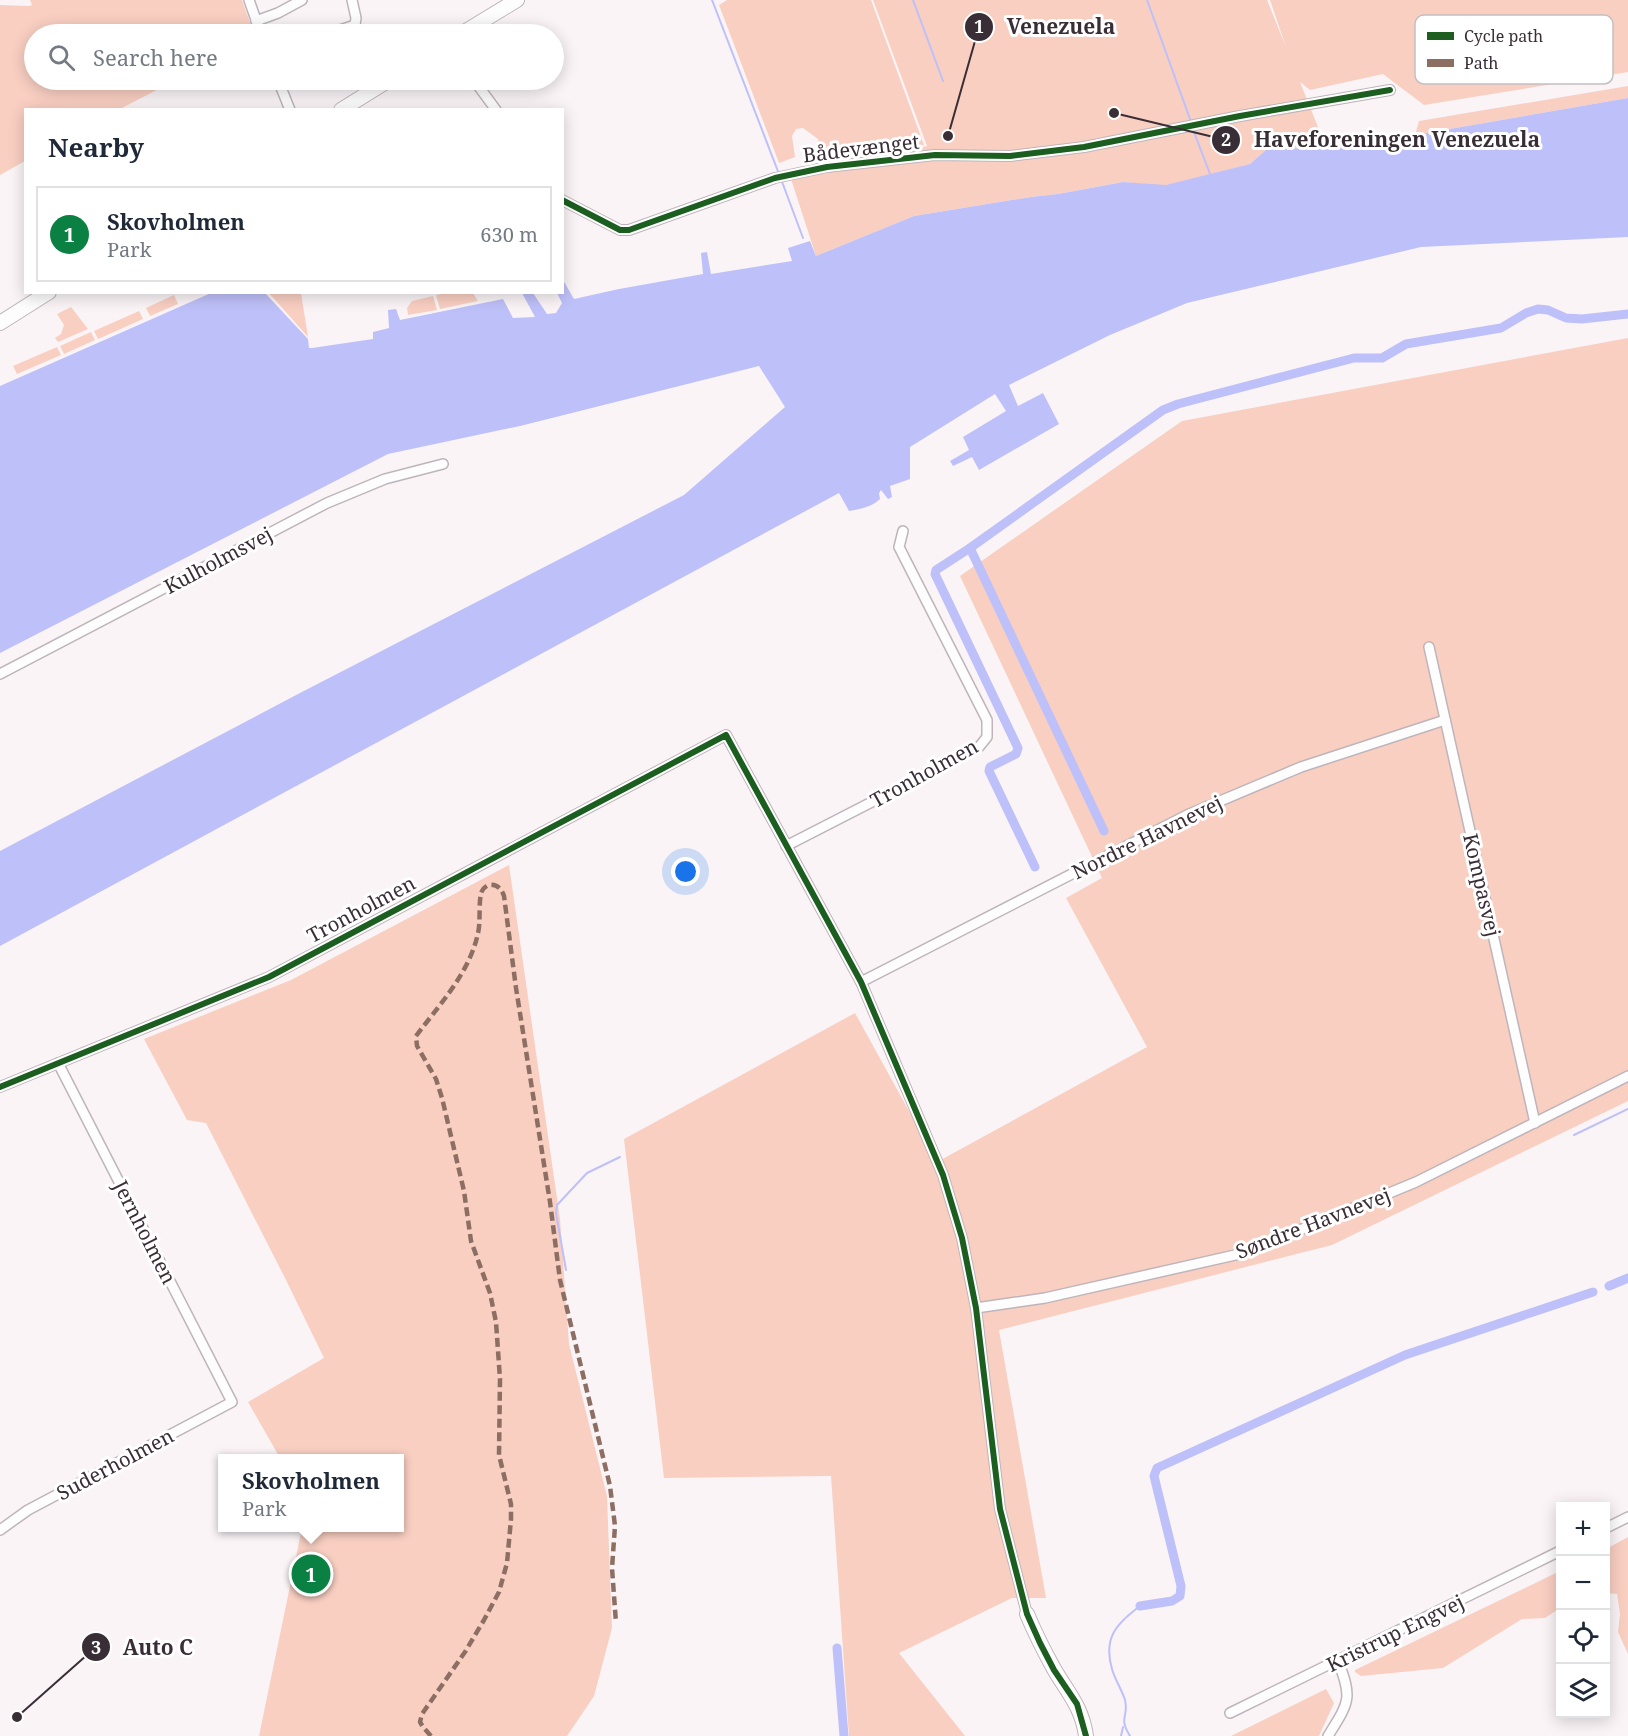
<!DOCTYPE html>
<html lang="en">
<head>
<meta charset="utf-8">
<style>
	body { margin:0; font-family:"Noto Serif",serif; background:#f2f2f3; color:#1f2937 }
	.controls { position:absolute; right:18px; bottom:18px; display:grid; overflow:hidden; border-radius:0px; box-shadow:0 3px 15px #0003 }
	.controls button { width:54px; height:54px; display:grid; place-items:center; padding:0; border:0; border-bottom:2px solid #e0e1e3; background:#fff; color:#1f2937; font:30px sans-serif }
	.you { position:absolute; left:686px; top:872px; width:21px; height:21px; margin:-15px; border:4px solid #fff; border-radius:50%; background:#1a73e8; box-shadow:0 0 0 9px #1a73e833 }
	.badge { display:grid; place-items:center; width:39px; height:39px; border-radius:50%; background:#0b8043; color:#fff; font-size:20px; font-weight:700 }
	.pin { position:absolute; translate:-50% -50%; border:3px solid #fff; box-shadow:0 2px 6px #0006 }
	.popup { position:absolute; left:218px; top:1454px; width:186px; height:78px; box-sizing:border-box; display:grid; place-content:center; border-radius:0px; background:#fff; filter:drop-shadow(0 2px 4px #0005); font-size:20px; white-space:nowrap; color:#747a83 }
	.popup b { font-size:22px; color:#1f2937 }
	.popup::after { content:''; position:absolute; left:50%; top:100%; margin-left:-12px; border:12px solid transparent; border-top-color:#fff }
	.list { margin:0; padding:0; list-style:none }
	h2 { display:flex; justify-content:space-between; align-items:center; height:78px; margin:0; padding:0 24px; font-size:26px }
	h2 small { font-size:20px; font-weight:400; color:#747a83 }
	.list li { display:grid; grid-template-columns:39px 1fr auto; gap:18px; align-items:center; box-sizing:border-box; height:96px; margin:0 12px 12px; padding:0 12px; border:2px solid #e0e1e3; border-radius:0px }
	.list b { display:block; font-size:22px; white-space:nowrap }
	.list p { margin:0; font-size:20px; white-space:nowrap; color:#747a83 }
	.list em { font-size:20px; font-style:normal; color:#747a83 }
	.icon { flex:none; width:33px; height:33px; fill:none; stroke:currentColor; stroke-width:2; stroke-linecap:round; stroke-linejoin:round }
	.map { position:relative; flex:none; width:1628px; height:1736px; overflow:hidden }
	.search { position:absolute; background:#fff; box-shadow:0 3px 15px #0003; left:24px; top:24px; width:540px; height:66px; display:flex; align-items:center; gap:15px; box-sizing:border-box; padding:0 21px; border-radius:33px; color:#747a83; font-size:22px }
	.panel { position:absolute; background:#fff; box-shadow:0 3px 15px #0003; left:24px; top:108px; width:540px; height:186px; border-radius:0px }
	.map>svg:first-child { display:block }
</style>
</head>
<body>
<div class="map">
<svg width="1628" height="1736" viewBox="0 0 1628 1736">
	<rect width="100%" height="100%" fill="#faf4f7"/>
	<g fill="#f9cfc2">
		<path d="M30,0H242L254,34H34V80H186L172,82L120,109L26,110L25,161L0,175V5L29,6L32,5Z"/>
		<path d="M727,0H871L924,145L821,153L818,139L803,128L796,129L792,136L795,157L779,163L719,5Z"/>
		<path d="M873,0H1267L1286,47L1270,0H1628V72L1424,105L1383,74L1310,90L1300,82L1326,147L1267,149L1250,164L1166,186L1123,182L1058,194L1031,197L914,216L816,256L791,179L927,146Z"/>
		<path d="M1628,86V98L1415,135L1419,121Z"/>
		<path d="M269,293H301L308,337Z"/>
		<path d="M447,293H473L478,301L440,309L436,295Z"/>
		<path d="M174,295L178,304L150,316L146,308Z"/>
		<path d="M433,296L437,310L408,315L407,308L412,301Z"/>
		<path d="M71,307L88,329L58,342L55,338L61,334L64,325L57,314Z"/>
		<path d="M139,311L143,319L98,339L94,331Z"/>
		<path d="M91,332L95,340L64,354L60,346Z"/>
		<path d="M1628,338V1101L1332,1245L999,1330L1046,1598H1012L899,1653L965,1736H849L831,1476L664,1478L624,1139L855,1013L937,1162L1147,1047L1066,898L1102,878L960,576L1182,421Z"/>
		<path d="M57,347L61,355L17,374L13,366Z"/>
		<path d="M509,865L560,1219L569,1344L607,1496L612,1628L594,1696L567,1736H259L302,1528H400V1458H280L248,1402L324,1358L286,1280L206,1123L187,1120L144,1039L291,980Z"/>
		<path d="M1628,1537V1654L1618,1632L1620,1614L1617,1594L1606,1593V1549Z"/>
		<path d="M1560,1571V1608L1545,1618L1522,1619L1443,1668L1361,1676L1355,1672V1670Z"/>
		<path d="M1326,1689L1334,1703L1319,1736H1231Z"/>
	</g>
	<path fill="#bec0f9" d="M1628,98V237L1421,247L1187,303L1110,335L1009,385L1018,406L1043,393L1059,424L979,470L972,457L953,466L950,461L969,450L963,437L1006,411L995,394L910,447V479L890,486L892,497L888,499L881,490L879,493L880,499C872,507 860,509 849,511L839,493L0,946V851L298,694L684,495L785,407L759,366L520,426L388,454L0,653V386L211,293H265L308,339L309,348H312L373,339V332L389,328L388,310L396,309L400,320L503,299L513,318L535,317L522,293H533L547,314L556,313L562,303L557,293L562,292L563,280L574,299L619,289L703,274L701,253L707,252L711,274L792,261L788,248L810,241L816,256L914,216L1031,197L1058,194L1123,182L1166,185L1250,164L1267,149L1346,147Z"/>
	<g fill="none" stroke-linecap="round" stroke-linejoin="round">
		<g stroke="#bec0f9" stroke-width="2">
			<path d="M712,0L779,174"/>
			<path d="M913,0L943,81"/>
			<path d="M1147,0L1190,119"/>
			<path d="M1194,132L1210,174"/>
			<path d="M781,179L803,238"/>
			<path d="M1574,1135L1628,1109"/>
			<path d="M566,1270L556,1213L557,1205L587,1173L620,1157"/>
			<path d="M1121,1736L1123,1727"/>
			<path d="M1130,1736C1118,1717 1129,1717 1125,1700C1122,1690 1115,1680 1112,1669C1103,1638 1116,1624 1140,1606"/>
		</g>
		<g stroke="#bec0f9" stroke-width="9">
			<path d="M970,548L1104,831"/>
			<path d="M1035,867L989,771L990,767L1016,754L1018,748L935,574L936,570L970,548L1163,410L1178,404L1354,358H1382L1406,344L1501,328L1526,313L1538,309L1548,310L1566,318L1582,319L1628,314"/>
			<path d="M1609,1286L1628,1278"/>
			<path d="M1140,1606L1172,1601L1180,1596L1181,1586L1154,1476L1157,1468L1405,1355L1593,1292"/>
			<path d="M837,1648L844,1736"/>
		</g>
		<g stroke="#beb5ba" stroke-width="12">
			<g id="street">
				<path d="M249,0L261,34"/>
				<path d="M256,21L278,13L302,0"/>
				<path d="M328,34L355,25L356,18L352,0"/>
				<path d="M278,80L290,110"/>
				<path d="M474,80L496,110"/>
				<path d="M562,200L620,230H629L775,178L827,167L935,155L1010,156L1084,147L1240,116L1390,90"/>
				<path d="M1429,647L1535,1123"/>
				<path d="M0,674L327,503L385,479L443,464"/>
				<path d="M786,846L979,747L987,737V720L899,547L903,531"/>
				<path d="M861,982L1187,815L1301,767L1445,720"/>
				<path d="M0,1087L269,977L726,735L861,982L943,1175L962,1238L976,1308L1000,1509L1027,1614"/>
				<path d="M976,1308L1045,1298L1244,1253L1416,1182L1628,1076"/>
				<path d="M1606,1528L1628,1517"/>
				<path d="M0,1530L28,1510L232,1402L58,1063"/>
				<path d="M1230,1713L1560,1551"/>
				<path d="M1328,1736C1349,1702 1353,1699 1338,1661"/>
			</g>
		</g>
		<g stroke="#beb5ba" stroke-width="16">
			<g id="secondary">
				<path d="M461,34L517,0"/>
				<path d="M341,110L389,80"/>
				<path d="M0,323L49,292"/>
				<path d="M1027,1614C1035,1633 1044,1651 1054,1669C1068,1693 1082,1707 1086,1736"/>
			</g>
		</g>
		<use href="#street" stroke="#fefdfe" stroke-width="9"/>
		<use href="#secondary" stroke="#fefdfe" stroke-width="14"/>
		<path stroke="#8d6e63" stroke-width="4.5" stroke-dasharray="9 4.5" stroke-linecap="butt" d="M431,1736L423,1727L420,1722L422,1714L465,1652L484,1620L499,1592L507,1563L511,1519V1504L499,1455L500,1379L496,1322L490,1293L471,1241L464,1191L442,1098L436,1079L417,1046L416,1036C440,1004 470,972 478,933C481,922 478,899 482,891C483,888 485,887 488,885C497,884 501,888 504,896L516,988L550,1202L560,1280L610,1486L615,1526L612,1568L616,1623"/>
		<g stroke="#fff" stroke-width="10">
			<g id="cycleway">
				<path d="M562,200L620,230H629L775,178L827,167L935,155L1010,156L1084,147L1240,116L1390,90"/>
				<path d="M0,1087L269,977L726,735L861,982L943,1175L962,1238L976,1308L1000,1509L1027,1614L1040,1643L1054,1670L1077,1704L1086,1736"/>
			</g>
		</g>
		<use href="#cycleway" stroke="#1b5e20" stroke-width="6"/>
	</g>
	<g text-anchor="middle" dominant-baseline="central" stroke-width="6" stroke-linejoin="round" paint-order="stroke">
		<g font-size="20" fill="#392e35" stroke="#fff">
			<text transform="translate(861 148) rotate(-7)">Bådevænget</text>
			<text transform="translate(218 560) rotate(-28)">Kulholmsvej</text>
			<text transform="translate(924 773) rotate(-29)">Tronholmen</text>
			<text transform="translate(1147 837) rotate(-26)">Nordre Havnevej</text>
			<text transform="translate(1482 885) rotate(77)">Kompasvej</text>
			<text transform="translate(361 909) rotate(-28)">Tronholmen</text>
			<text transform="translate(1313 1223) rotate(-21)">Søndre Havnevej</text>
			<text transform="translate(145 1232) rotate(63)">Jernholmen</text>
			<text transform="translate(115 1464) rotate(-28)">Suderholmen</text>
			<text transform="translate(1395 1633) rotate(-26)">Kristrup Engvej</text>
		</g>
	</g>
	<rect x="1415" y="15" width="198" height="69" rx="9" fill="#fff" stroke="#c4c0c2" stroke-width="1.5"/>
	<rect x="1427" y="32" width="27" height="8" fill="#1b5e20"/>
	<rect x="1427" y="59" width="27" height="8" fill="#8d6e63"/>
	<g font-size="16" fill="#392e35">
		<text x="1464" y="42">Cycle path</text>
		<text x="1464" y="69">Path</text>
	</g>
	<path fill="none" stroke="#392e35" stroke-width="2" d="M948 136L979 27M1114 113L1226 140M17 1717L96 1647"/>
	<g fill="#392e35" stroke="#fff" stroke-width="2">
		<circle cx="948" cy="136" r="6"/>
		<circle cx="1114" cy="113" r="6"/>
		<circle cx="17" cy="1717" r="6"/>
		<circle cx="979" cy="27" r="15"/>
		<circle cx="1226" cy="140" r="15"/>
		<circle cx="96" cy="1647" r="15"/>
	</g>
	<g font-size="18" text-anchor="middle" font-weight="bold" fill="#fff">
		<text x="979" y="33">1</text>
		<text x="1226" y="146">2</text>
		<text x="96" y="1654">3</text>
	</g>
	<g font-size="21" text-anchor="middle" font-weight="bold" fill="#392e35" stroke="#fff" stroke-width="6" stroke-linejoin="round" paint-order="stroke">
		<text x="1061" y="34">Venezuela</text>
		<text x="1397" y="147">Haveforeningen Venezuela</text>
		<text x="158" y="1655">Auto C</text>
	</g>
</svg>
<div class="controls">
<button>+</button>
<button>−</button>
<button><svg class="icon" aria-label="locate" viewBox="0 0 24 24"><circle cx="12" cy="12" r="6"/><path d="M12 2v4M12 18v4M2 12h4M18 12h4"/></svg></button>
<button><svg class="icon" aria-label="layers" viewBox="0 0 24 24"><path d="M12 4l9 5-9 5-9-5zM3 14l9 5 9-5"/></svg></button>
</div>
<div class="you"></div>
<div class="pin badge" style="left:311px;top:1574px">1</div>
<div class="popup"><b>Skovholmen</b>Park</div>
<div class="search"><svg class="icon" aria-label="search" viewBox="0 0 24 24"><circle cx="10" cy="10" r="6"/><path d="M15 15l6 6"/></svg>Search here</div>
<section class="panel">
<h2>Nearby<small></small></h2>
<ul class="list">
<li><span class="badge">1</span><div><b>Skovholmen</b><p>Park</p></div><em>630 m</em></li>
</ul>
</section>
</div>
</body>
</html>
